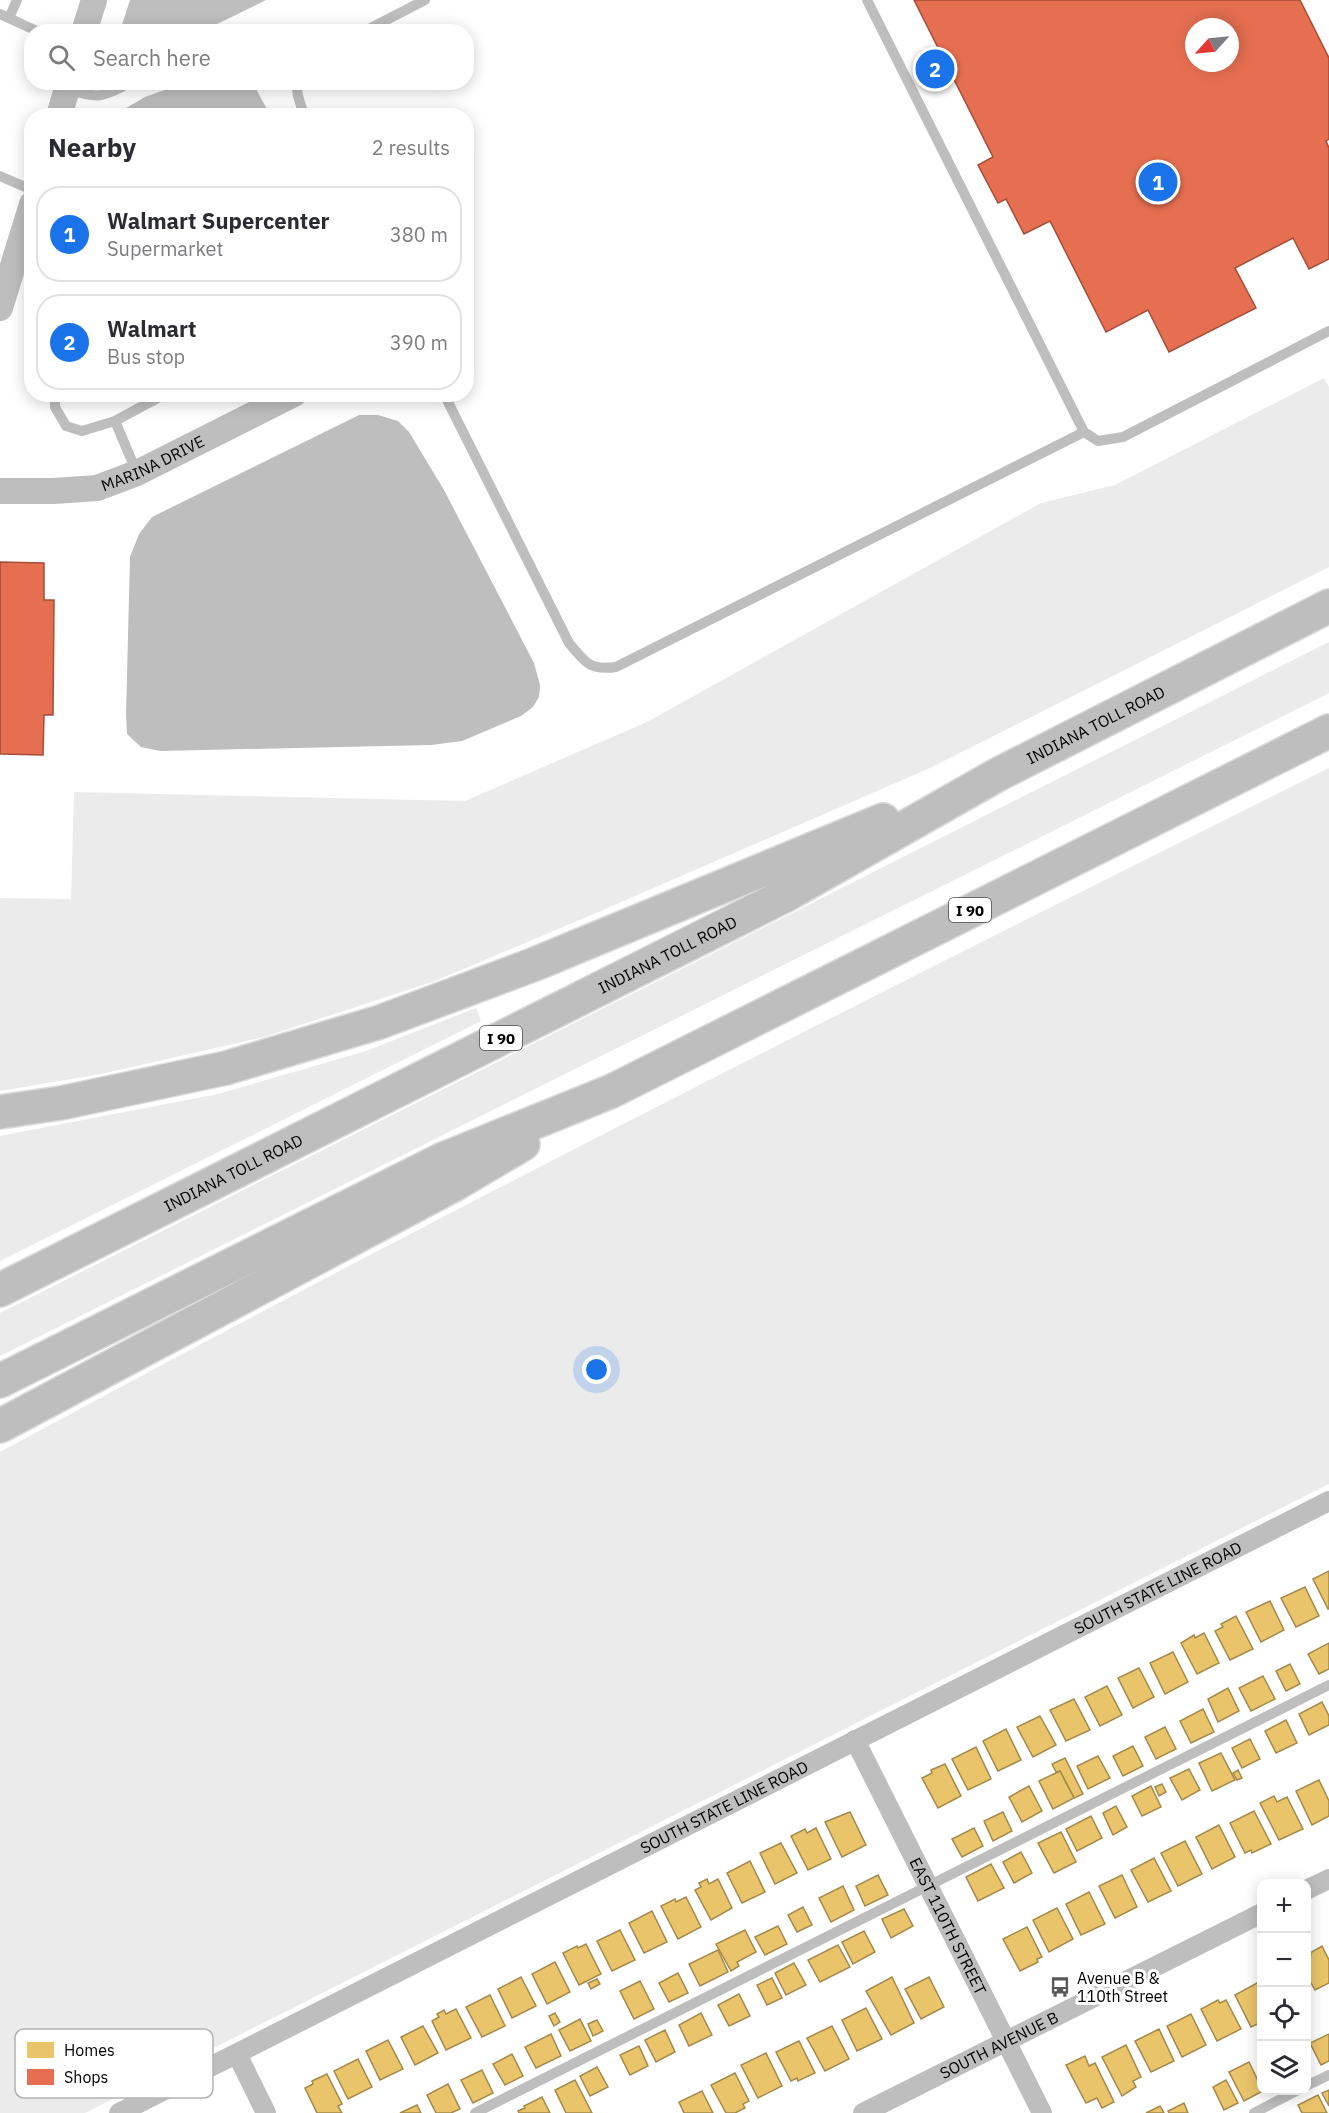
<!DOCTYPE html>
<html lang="en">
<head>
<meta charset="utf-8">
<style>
	body { margin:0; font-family:"IBM Plex Sans",sans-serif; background:#f2f2f3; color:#2b2b33 }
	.controls { position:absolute; right:18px; bottom:18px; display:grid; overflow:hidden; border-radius:12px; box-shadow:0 3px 15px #0003 }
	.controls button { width:54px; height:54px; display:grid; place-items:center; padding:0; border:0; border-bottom:2px solid #e1e1e2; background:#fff; color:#2b2b33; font:30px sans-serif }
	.compass { position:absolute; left:1185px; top:18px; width:54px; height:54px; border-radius:50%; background:#fff; box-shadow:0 3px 15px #0003; rotate:243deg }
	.you { position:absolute; left:597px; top:1370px; width:21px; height:21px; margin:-15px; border:4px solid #fff; border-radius:50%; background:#1a73e8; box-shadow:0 0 0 9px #1a73e833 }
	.badge { display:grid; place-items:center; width:39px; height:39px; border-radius:50%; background:#1a73e8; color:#fff; font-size:20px; font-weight:700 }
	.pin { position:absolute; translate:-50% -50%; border:3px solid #fff; box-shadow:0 2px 6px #0006 }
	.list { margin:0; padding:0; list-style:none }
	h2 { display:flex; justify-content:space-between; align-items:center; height:78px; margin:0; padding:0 24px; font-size:26px }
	h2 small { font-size:20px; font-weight:400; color:#7c7c81 }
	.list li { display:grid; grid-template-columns:39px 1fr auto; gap:18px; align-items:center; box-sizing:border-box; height:96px; margin:0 12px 12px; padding:0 12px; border:2px solid #e1e1e2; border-radius:24px }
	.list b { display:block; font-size:22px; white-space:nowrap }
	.list p { margin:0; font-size:20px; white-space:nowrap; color:#7c7c81 }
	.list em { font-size:20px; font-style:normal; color:#7c7c81 }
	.icon { flex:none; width:33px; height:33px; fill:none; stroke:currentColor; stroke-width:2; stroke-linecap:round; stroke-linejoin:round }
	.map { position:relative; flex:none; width:1329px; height:2113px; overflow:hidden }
	.search { position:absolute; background:#fff; box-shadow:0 3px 15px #0003; left:24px; top:24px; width:450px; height:66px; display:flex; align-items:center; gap:15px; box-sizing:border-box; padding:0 21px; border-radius:24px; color:#7c7c81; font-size:22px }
	.panel { position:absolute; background:#fff; box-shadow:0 3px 15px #0003; left:24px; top:108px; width:450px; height:294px; border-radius:24px }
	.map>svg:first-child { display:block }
</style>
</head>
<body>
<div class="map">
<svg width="1329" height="2113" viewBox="0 0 1329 2113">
	<rect width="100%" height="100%" fill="#fff"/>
	<g fill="#ebebeb">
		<path d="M1324,378L1329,387V567L930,768L596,913L435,981L264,1037L101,1074L0,1091V898L71,899L74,792L465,801L647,722L1041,503L1115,485Z"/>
		<path d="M1329,642V693L0,1356V1313Z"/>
		<path d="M1329,768V1484L85,2113H0V1452C438,1214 883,991 1329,768Z"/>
		<path d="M476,1008L481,1021L0,1261V1136L218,1094L366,1051Z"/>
	</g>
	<g fill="#bebebe">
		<path d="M130,0H266L203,31H120Z"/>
		<path d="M184,83H253L270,115H114L145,97Z"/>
		<path d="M359,415H378L398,421L409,432L444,490L534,663L540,685L539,697L533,707L521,716L462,741L431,745L160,751L141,747L127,734L126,715L130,557L139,534L152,517Z"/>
	</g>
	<g fill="#e9c46a" stroke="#a3894a" stroke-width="1.5">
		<path d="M1329,1571V1609H1328L1313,1579Z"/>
		<path d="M1305,1587L1319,1616L1296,1627L1281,1598Z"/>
		<path d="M1270,1601L1284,1630L1261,1642L1246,1612Z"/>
		<path d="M1236,1616L1253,1649L1230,1660L1215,1631L1223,1627L1221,1624Z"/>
		<path d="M1204,1633L1219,1663L1197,1674L1181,1643L1194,1635L1195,1638Z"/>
		<path d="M1329,1643V1669L1319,1674L1308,1654Z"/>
		<path d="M1173,1652L1188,1682L1165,1694L1150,1663Z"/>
		<path d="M1290,1664L1300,1684L1286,1691L1276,1671Z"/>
		<path d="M1139,1668L1154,1697L1133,1708L1118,1678Z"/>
		<path d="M1263,1676L1275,1699L1251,1711L1239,1688Z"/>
		<path d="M1107,1686L1122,1715L1100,1726L1085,1697Z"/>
		<path d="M1228,1688L1239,1711L1218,1722L1208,1699Z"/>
		<path d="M1074,1699L1090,1730L1066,1741L1050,1710Z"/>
		<path d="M1322,1702L1329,1716V1725L1309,1735L1299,1714Z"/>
		<path d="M1203,1709L1214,1732L1191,1743L1180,1721Z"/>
		<path d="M1040,1716L1056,1745L1033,1757L1017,1727Z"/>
		<path d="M1286,1720L1297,1743L1276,1753L1265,1731Z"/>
		<path d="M1165,1727L1176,1749L1156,1759L1145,1737Z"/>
		<path d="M1006,1729L1021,1760L998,1771L983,1741Z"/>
		<path d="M1250,1739L1260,1759L1242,1768L1232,1748Z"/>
		<path d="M1133,1746L1143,1766L1123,1776L1113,1756Z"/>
		<path d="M976,1747L991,1779L968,1790L952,1759Z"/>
		<path d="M1221,1753L1235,1780L1212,1791L1199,1763Z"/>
		<path d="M1098,1756L1110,1778L1088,1789L1077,1766Z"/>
		<path d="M1065,1758L1083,1794L1074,1798L1060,1771L1056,1772L1052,1764Z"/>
		<path d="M945,1764L961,1796L938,1808L922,1778L932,1773L931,1770Z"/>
		<path d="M1189,1769L1200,1790L1182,1800L1170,1778Z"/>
		<path d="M1238,1770L1242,1778L1237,1780L1233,1773Z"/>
		<path d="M1060,1771L1074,1798L1053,1809L1039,1781Z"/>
		<path d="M1319,1780L1329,1801V1816L1312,1825L1296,1791Z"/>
		<path d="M1162,1784L1166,1792L1159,1796L1155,1787Z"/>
		<path d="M1029,1786L1042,1811L1022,1822L1009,1797Z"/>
		<path d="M1151,1786L1161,1807L1142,1816L1132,1796Z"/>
		<path d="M1274,1796L1277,1802L1287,1797L1303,1829L1279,1840L1260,1803Z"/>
		<path d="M1116,1806L1127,1827L1113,1835L1103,1813Z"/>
		<path d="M1254,1811L1271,1844L1252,1853L1251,1850L1245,1853L1230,1823Z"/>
		<path d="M850,1812L866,1845L842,1857L825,1822Z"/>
		<path d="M1003,1812L1012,1831L993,1841L984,1821Z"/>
		<path d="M1091,1816L1102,1838L1077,1851L1066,1829Z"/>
		<path d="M1219,1825L1235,1857L1212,1869L1196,1837Z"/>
		<path d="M816,1828L831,1859L808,1870L791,1836L805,1829L807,1833Z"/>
		<path d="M974,1828L983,1846L962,1857L952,1839Z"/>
		<path d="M1061,1832L1076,1862L1054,1873L1038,1843Z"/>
		<path d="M1185,1841L1202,1874L1178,1886L1161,1853Z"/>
		<path d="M781,1843L797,1873L775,1884L760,1853Z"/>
		<path d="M1021,1852L1032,1873L1014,1883L1003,1862Z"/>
		<path d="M1154,1858L1171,1891L1148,1902L1131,1870Z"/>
		<path d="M750,1861L765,1892L742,1903L727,1873Z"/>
		<path d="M991,1864L1004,1888L978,1901L966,1877Z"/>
		<path d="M878,1875L888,1895L865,1906L856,1886Z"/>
		<path d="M1122,1875L1137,1907L1115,1918L1099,1886Z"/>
		<path d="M707,1879L709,1884L718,1879L732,1908L711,1920L695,1890L701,1887L699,1883Z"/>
		<path d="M843,1886L854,1910L831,1922L819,1898Z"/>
		<path d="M1089,1892L1105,1924L1081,1935L1066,1904Z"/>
		<path d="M686,1897L701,1927L678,1939L661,1906L675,1899L676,1902Z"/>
		<path d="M803,1907L812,1925L797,1932L788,1915Z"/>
		<path d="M1057,1908L1073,1939L1049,1952L1033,1920Z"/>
		<path d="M904,1909L913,1926L891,1938L882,1919Z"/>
		<path d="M652,1911L667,1942L644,1953L629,1923Z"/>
		<path d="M778,1926L787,1944L765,1955L755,1937Z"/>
		<path d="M1027,1927L1042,1957L1037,1959L1038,1962L1020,1971L1003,1939Z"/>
		<path d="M620,1930L635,1960L612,1971L597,1941Z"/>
		<path d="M745,1930L756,1952L737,1962L739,1966L731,1971L716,1944Z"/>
		<path d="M864,1931L875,1952L853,1964L842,1942Z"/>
		<path d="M586,1944L601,1974L579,1985L563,1953L577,1946L578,1948Z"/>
		<path d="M838,1945L850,1967L820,1982L808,1960Z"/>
		<path d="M1322,1946L1329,1960V1983L1315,1990L1306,1974V1957L1311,1955L1310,1953Z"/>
		<path d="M718,1950L728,1972L700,1986L689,1964Z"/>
		<path d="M555,1962L570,1992L547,2004L532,1974Z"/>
		<path d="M794,1963L806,1985L786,1995L775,1973Z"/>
		<path d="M678,1973L688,1993L669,2002L659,1983Z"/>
		<path d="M521,1977L536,2006L512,2018L498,1989Z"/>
		<path d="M892,1977L914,2023L891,2035L866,1991Z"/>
		<path d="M929,1977L944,2007L921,2019L905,1989Z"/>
		<path d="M772,1978L782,1998L767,2005L757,1985Z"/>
		<path d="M597,1979L600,1984L591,1989L588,1983Z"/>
		<path d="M640,1981L654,2009L634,2019L620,1991Z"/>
		<path d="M1257,1983L1262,1991V2022L1251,2027L1235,1995Z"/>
		<path d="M739,1994L750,2016L729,2026L718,2005Z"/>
		<path d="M490,1995L505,2026L482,2037L466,2007Z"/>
		<path d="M1218,2000L1220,2003L1226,2000L1241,2029L1217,2041L1201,2009Z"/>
		<path d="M866,2008L882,2039L857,2051L842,2020Z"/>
		<path d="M456,2009L471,2038L446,2050L432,2021L439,2017L437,2014L444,2010L446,2014Z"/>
		<path d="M555,2013L560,2022L554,2026L549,2016Z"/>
		<path d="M701,2013L712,2035L689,2046L679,2025Z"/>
		<path d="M1191,2014L1206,2045L1182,2057L1167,2026Z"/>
		<path d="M580,2019L591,2041L570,2051L559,2030Z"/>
		<path d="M597,2020L603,2031L593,2036L588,2024Z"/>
		<path d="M423,2026L438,2053L415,2065L401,2037Z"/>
		<path d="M832,2026L849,2059L825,2071L807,2038Z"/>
		<path d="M1159,2029L1174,2061L1151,2072L1135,2041Z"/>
		<path d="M665,2030L675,2052L656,2062L645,2040Z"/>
		<path d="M551,2034L561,2056L536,2068L525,2047Z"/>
		<path d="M1329,2034V2061L1321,2065L1310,2043Z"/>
		<path d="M388,2040L403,2069L380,2080L366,2051Z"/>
		<path d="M799,2041L815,2073L798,2081L797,2078L791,2081L776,2052Z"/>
		<path d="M1126,2045L1141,2077L1133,2081L1136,2087L1122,2096L1102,2057Z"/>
		<path d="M639,2046L648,2066L630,2075L620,2055Z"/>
		<path d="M766,2053L782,2086L758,2098L741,2065Z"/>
		<path d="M512,2054L523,2076L505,2085L493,2064Z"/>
		<path d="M1085,2056L1089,2066L1095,2063L1114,2102L1102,2108L1097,2098L1086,2103L1066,2065Z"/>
		<path d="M358,2059L372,2087L348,2099L334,2071Z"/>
		<path d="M1249,2062L1263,2091L1244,2101L1229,2072Z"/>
		<path d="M597,2067L608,2087L590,2096L580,2076Z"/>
		<path d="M482,2070L493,2093L473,2103L461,2080Z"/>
		<path d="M735,2073L749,2101L743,2104L745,2108L735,2113H726L711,2085Z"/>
		<path d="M327,2074L342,2104L338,2106L342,2113H317L305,2088L313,2084L312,2081Z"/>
		<path d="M575,2080L592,2113H566L555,2090Z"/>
		<path d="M1226,2080L1238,2103L1224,2110L1213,2087Z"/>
		<path d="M448,2084L460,2109L451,2113H436L427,2095Z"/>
		<path d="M1329,2090V2106L1322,2093Z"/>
		<path d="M702,2091L713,2113H684L679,2102Z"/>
		<path d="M1318,2095L1327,2113H1302L1298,2105Z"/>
		<path d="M542,2097L550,2113H519L518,2111L525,2108L524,2106Z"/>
		<path d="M1184,2103L1188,2113H1169L1168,2111Z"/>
		<path d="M417,2105L421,2113H400Z"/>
		<path d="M1160,2106L1164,2113H1146Z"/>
	</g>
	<g fill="#e76f51" stroke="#a24e39" stroke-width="1.5" fill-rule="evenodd">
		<path d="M914,0H1300L1329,58V139L1326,141L1329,148V259L1309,269L1293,238L1235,268L1256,308L1169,352L1148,310L1106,332L1050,221L1024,234L1006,199L998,203L978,165L993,157ZM1194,27H1230V63H1194Z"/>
		<path d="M0,562L44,563V600H54L53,715H44L43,755L0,754Z"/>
	</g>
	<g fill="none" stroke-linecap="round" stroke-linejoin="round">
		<g stroke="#dbdbdb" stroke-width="36">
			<g id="motorway">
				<path d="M0,1112L61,1103L226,1068L380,1022L535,964L883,820"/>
				<path id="s5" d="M0,1290L786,895L997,775L1329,606"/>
				<path d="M0,1381L441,1160L612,1091L1329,731"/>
				<path d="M0,1426L457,1183L523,1144"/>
			</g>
		</g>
		<g stroke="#bebebe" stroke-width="10">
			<path d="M867,0L1084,432L1098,441L1123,437L1329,331"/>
			<path d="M0,14L39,32"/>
			<path d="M9,18L17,0"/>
			<path d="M363,32L425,0"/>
			<path d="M296,82L298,96L304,116"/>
			<path d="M67,89C97,99 103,98 131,82"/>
			<path d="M0,176L32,190"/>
			<path d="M55,394V407L66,426L82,431L115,421L165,394"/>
			<path d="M444,394L569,643C584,662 591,671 616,667L1084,432"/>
			<path d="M115,421L137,473"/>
			<path d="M1306,2086L1329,2075"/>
			<path d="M475,2113L1329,1685"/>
			<path d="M1254,2113L1298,2090"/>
		</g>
		<g stroke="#bebebe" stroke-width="20">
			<path id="s1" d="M855,1740L1042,2113"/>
			<path d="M1306,1890L1329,1879"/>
			<path d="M237,2054L266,2113"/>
			<path id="s2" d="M119,2113L1329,1501"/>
			<path id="s3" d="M863,2113L1262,1913"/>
		</g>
		<g stroke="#bebebe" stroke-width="26">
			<path d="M84,32L94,0"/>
			<path d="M59,116L69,82"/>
			<path d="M0,308L32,204"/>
			<path id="s4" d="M0,491H54L97,488L137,473L294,394"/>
		</g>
		<use href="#motorway" stroke="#bebebe" stroke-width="33"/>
	</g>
	<defs>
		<g id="bus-bare" transform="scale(1.62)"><path d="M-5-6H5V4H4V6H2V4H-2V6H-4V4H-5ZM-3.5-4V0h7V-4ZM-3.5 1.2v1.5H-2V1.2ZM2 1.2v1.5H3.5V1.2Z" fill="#595959" stroke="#fff" stroke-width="2.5" paint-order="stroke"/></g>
	</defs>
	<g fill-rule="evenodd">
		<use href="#bus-bare" x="1060" y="1987"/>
	</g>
	<g text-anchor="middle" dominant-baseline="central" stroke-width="6" stroke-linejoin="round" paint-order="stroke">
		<g fill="#fff" stroke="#4c4c4c" stroke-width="1.5">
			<rect x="949" y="898" width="42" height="24" rx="4.5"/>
			<rect x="480" y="1026" width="42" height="24" rx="4.5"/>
		</g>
		<g font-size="15" font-weight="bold" fill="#000">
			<text x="970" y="910">I 90</text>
			<text x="501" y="1038">I 90</text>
		</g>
		<g font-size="16" fill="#000" stroke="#fff">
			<text stroke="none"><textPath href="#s4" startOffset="158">MARINA DRIVE</textPath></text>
			<text stroke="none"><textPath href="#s5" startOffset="1233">INDIANA TOLL ROAD</textPath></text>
			<text stroke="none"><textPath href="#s5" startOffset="747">INDIANA TOLL ROAD</textPath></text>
			<text stroke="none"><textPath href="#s5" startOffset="261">INDIANA TOLL ROAD</textPath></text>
			<text stroke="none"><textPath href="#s2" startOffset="1164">SOUTH STATE LINE ROAD</textPath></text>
			<text stroke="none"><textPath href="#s2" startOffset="678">SOUTH STATE LINE ROAD</textPath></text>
			<text stroke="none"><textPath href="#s1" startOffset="208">EAST 110TH STREET</textPath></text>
			<text stroke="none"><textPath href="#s3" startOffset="152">SOUTH AVENUE B</textPath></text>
		</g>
		<g font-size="16" fill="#000" stroke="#fff" text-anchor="start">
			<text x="1077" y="1978">Avenue B &amp;<tspan x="1077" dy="18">110th Street</tspan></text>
		</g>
	</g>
	<rect x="15" y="2029" width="198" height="69" rx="9" fill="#fff" stroke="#b2b2b2" stroke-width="1.5"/>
	<rect x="27" y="2042" width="27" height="16" fill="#e9c46a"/>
	<rect x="27" y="2069" width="27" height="16" fill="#e76f51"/>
	<g font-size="16" fill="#000">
		<text x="64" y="2056">Homes</text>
		<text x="64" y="2083">Shops</text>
	</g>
</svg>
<div class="controls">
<button>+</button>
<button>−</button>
<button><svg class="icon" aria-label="locate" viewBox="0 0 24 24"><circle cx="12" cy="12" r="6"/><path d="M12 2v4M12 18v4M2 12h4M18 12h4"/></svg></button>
<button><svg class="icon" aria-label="layers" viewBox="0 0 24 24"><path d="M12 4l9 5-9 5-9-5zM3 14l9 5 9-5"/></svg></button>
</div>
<svg class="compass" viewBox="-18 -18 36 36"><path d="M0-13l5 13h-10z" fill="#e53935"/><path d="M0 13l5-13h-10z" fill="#7c7c81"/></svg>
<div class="you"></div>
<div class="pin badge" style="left:1158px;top:182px">1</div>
<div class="pin badge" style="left:935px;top:69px">2</div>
<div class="search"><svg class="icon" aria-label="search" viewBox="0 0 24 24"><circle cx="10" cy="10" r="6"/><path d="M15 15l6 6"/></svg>Search here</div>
<section class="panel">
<h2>Nearby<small>2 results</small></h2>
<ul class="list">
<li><span class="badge">1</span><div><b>Walmart Supercenter</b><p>Supermarket</p></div><em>380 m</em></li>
<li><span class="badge">2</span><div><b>Walmart</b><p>Bus stop</p></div><em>390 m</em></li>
</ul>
</section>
</div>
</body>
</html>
